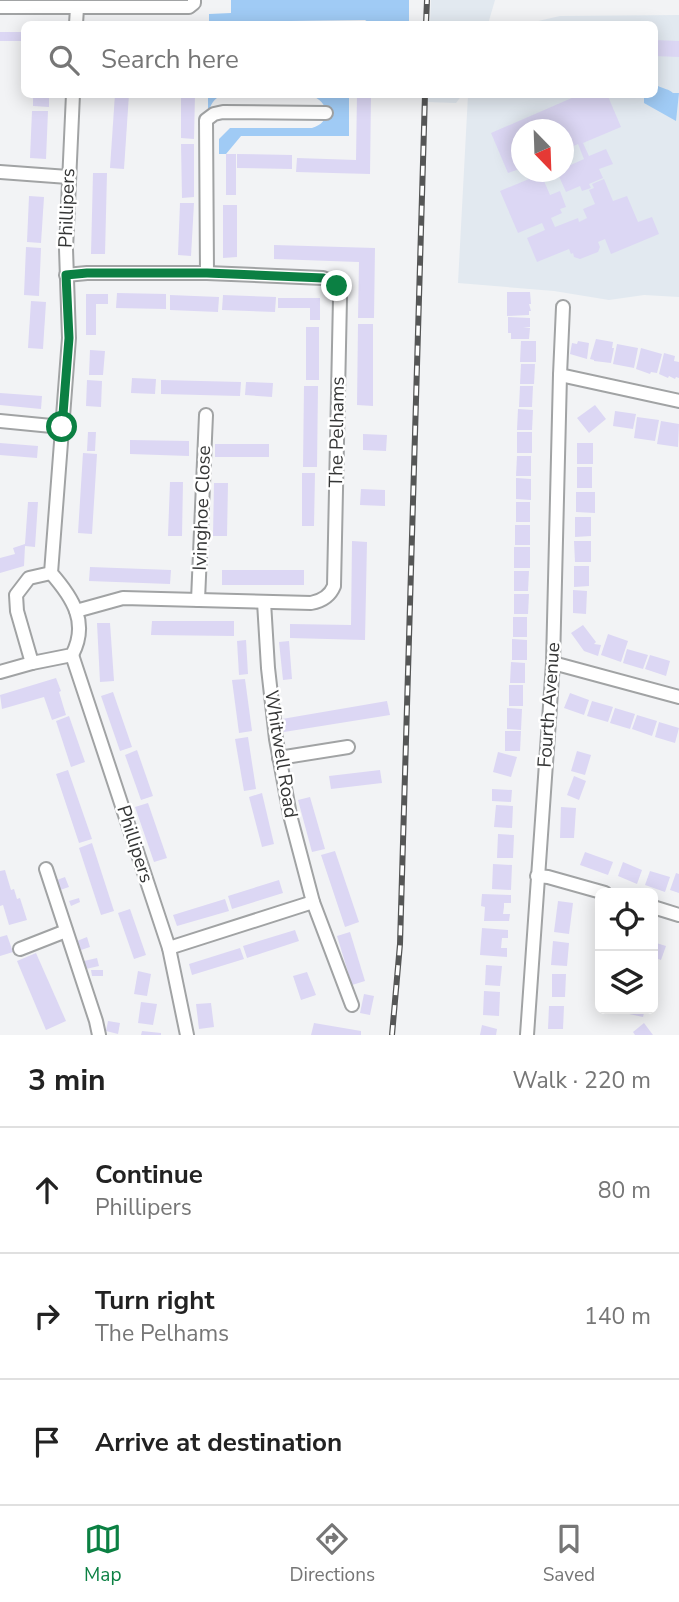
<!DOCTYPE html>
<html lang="en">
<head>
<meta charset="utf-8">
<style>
	body { margin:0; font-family:"Nunito Sans",sans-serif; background:#f6f6f6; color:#222 }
	.controls { position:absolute; right:21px; bottom:21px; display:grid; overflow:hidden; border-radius:10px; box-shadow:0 4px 18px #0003 }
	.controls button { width:63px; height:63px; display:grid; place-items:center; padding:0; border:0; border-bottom:2px solid #e0e0e0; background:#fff; color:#222; font:35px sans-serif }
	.compass { position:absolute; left:511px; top:119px; width:63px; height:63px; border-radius:50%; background:#fff; box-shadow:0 4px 18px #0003; rotate:157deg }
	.stop { position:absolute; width:21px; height:21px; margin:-16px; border:5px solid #0b8043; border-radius:50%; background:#fff }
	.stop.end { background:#0b8043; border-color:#fff; box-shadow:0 2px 7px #0008 }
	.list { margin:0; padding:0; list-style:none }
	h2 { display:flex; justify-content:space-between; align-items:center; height:91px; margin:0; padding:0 28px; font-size:30px }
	h2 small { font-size:23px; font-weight:400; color:#767676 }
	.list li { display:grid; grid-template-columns:46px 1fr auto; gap:21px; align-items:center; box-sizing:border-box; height:126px; padding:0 28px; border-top:2px solid #e0e0e0 }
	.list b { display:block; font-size:26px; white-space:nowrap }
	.list p { margin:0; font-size:23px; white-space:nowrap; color:#767676 }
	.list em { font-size:23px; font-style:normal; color:#767676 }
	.icon { flex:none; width:38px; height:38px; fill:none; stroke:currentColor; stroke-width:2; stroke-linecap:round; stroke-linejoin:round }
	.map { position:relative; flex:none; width:679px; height:1035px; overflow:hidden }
	.search { position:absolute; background:#fff; box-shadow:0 4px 18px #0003; left:21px; right:21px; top:21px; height:77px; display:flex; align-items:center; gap:18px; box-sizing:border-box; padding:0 24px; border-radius:10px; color:#767676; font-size:26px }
	.sheet { height:469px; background:#fff }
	nav { display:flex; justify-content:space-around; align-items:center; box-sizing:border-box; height:98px; border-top:2px solid #e0e0e0; background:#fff; font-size:19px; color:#767676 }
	nav a { display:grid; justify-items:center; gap:4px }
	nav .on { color:#0b8043 }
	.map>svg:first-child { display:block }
</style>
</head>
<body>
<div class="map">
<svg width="679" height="1035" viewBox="0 0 679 1035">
	<rect width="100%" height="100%" fill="#f2f3f5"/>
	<g fill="#e2e9f0" fill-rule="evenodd">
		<path d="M431,0H495L488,24H430Z"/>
		<path d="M679,15V297L644,295L609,300L554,291L458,283L468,95L654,94V24H525L560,16ZM522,130H564V172H522Z"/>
		<path d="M428,95V94L462,95L456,103L428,102Z"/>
	</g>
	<g fill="#a0cbf5">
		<path d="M231,0H409V24H371L365,20L214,22L213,24H209V14L231,13Z"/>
		<path d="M658,86C664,89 669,89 673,93H679L676,121L644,103V97L646,95L654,94L655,88Z"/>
		<path d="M208,95H349V136H241L226,154H219V139L230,128H312C333,122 329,101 310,95H224C213,98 211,104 208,114Z"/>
	</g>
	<g fill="#dcd7f4">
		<rect x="0" y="32" width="24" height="9"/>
		<path d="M654,40L679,41V57L654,56Z"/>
		<path d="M33,94H49V107L33,106Z"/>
		<path d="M115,94H129L124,169L110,168Z"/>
		<path d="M181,94H195L194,139L181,138Z"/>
		<path d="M357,94H371L370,174L296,172L297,158L356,160Z"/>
		<path d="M581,94H607L621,127L583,143L589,156L606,149L613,164L599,169L603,178L589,184L591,188L582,191L580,186L566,192L557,172H564V168L584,159L578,144L564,150V130H522V168L508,173L491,133Z"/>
		<path d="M32,111H48L46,159L30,158Z"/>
		<path d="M181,144H194V197L182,198Z"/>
		<rect x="226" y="154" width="10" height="41"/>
		<path d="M237,154L292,155V169L237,168Z"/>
		<path d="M93,173H107L105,254H91Z"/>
		<path d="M541,174L550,195L560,191L566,207L560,209L562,213L551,218L555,227L578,218L579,222L587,218L583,209L595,204L589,190L594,188L592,184L604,179L613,201L627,196L638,222L652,217L659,234L611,254L605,239L598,242L600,247L598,252L580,259L574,257L573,253L571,254L569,249L537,262L527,238L545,230L542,223L518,233L500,191Z"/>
		<path d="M29,196L44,197L41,243L27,242Z"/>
		<path d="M180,203H194L191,256L178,255Z"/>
		<path d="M223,205H237V257L223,258Z"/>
		<path d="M274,245L375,248L374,318H358L359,262L274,259Z"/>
		<path d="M26,247L41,248L39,296L24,295Z"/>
		<path d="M507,292H530L531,304H529L531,311H529V315L507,316Z"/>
		<path d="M117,293L166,294V309L116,308Z"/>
		<path d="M86,294H108V304H96V335H86Z"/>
		<path d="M170,295L219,297L218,312L170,310Z"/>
		<path d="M223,295L276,297L275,312L222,310Z"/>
		<path d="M278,298H320V320H310V308H278Z"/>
		<path d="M31,301L46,302L43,349L28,348Z"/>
		<path d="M508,317L530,318V327L523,328H530L529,339H511V333H508Z"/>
		<path d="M358,324H373V406L357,405Z"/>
		<rect x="306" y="327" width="13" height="53"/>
		<path d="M596,339L613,342L612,348H614L611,363L594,361V360L590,359Z"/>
		<path d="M521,341H536V362H520Z"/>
		<path d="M578,341L589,343L587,359L570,354L572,343L577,344Z"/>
		<path d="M617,344L638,348L634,368L613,364Z"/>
		<path d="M641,348L662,354L657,373L651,372L650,374L636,369Z"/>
		<path d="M90,350L105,351L103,375H89Z"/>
		<path d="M664,353L675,356L674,361L679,362V378L676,377L675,379L669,376L668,378L659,374Z"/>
		<path d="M521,364H535L534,384H520Z"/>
		<path d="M132,378L156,379L155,394L131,393Z"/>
		<path d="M87,380L102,381L101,407L86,406Z"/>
		<path d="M161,380L241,382L240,396L161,394Z"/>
		<path d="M246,382L273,383L272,397L245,395Z"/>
		<path d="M304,386H318L317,467H303Z"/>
		<path d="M520,386H533L532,407H519Z"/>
		<path d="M0,393L42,396L41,409L0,405Z"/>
		<path d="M595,405L606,419L589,433L577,418Z"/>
		<path d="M518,409L533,410L532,430H517Z"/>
		<path d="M615,411L636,414L633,429L613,426Z"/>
		<path d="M637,417L659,420L655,441L634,438Z"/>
		<path d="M661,421L679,424L678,447L657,444Z"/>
		<path d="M88,432H96L95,451H87Z"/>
		<rect x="517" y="432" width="15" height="21"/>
		<path d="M363,434L387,435L386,451L363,450Z"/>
		<path d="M130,440L189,441V456L130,454Z"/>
		<path d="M0,443L38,446L37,458L0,455Z"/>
		<rect x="577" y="443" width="16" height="21"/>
		<rect x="215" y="444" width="54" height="13"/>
		<path d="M83,453L97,454L92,534L78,533Z"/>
		<path d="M517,456H531V476H516Z"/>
		<rect x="577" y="467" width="15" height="21"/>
		<path d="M302,473H315L314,526H302Z"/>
		<path d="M516,478L531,479V500L516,499Z"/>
		<path d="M170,482H183L182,536H168Z"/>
		<path d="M214,483H228L227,536H213Z"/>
		<path d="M361,489L385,490V506L360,505Z"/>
		<path d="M576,492H595V513L576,512Z"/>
		<path d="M28,502H38L35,547L25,546L24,566L0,573V558L15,554L13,548L25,544Z"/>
		<rect x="516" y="502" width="14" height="20"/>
		<path d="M575,517H591V536L575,537Z"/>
		<rect x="515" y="525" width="15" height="20"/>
		<path d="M352,541L367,542L365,640L290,638V624L351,625Z"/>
		<path d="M574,541H591V562H575Z"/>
		<rect x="514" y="547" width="16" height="21"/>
		<path d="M574,566H589V586L574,587Z"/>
		<path d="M90,567L171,570L170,584L89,581Z"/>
		<rect x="222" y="570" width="82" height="15"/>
		<path d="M514,571H529L528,591H514Z"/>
		<path d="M573,590L587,591L586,614L573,613Z"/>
		<path d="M514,594H529L528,614H514Z"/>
		<rect x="513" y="617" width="14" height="20"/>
		<path d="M152,621H234V636L151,635Z"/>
		<path d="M97,623H110L114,681L100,682Z"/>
		<path d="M583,625L596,642L594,644L601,645L598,656L584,651L571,633Z"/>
		<path d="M608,634L628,641L621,662L601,655Z"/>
		<path d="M512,639L527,640V660H512Z"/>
		<path d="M246,640L248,674L239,675L237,641Z"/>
		<path d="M289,641L292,679L283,680L279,642Z"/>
		<path d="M627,649L648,655L643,669L623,663Z"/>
		<path d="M650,655L670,661L666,676L645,669Z"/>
		<path d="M511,662L525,663V683H510Z"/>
		<path d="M56,678L61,691L59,692L66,715L52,720L44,697L2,709L0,695Z"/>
		<path d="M245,679L252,731L239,733L232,680Z"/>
		<rect x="509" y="685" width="14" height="21"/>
		<path d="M113,692L132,747L120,751L101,696Z"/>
		<path d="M570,693L589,700L584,715L564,708Z"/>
		<path d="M387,701L390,715L284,732L282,719Z"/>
		<path d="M592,701L613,707L608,722L587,716Z"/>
		<path d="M507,708L522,709L521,730L507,729Z"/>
		<path d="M615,708L635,714L630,729L610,723Z"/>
		<path d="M637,715L657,721L652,736L632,729Z"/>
		<path d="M69,716L85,762L71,767L56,721Z"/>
		<path d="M659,722L679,728L675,743L655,737Z"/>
		<path d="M505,731H521L520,751H505Z"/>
		<path d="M248,737L256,789L244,791L235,739Z"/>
		<path d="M137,750L153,796L141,800L125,755Z"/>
		<path d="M577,751L591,755L585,775L571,771Z"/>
		<path d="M498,752L517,757L511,777L493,772Z"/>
		<path d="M68,770L92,839L79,843L56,774Z"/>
		<path d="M380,770L382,783L331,789L329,776Z"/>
		<path d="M574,776L586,781L579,800L567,795Z"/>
		<path d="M492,789L512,790L511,802L492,801Z"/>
		<path d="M262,793L274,844L262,847L249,797Z"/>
		<path d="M310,797L325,849L312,852L298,800Z"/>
		<path d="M148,803L167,858L154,862L135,807Z"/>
		<path d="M496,805L513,806L512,828L494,827Z"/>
		<path d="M561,807L576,808L574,838H560Z"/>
		<path d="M498,834L514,835L513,858H497Z"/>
		<path d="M92,843L114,911L101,915L79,848Z"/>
		<path d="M335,851L359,922L345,927L321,855Z"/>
		<path d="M585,852L613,862L608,875L580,865Z"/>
		<path d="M623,862L642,870L637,884L618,876Z"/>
		<path d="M493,864L512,865L511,890L492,889Z"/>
		<path d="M5,870L11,890L14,889L17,899L20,898L27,920L9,925L3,905L0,906V871Z"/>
		<path d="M650,871L670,877L665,892L645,885Z"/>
		<path d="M676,873L679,874V893L670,890Z"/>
		<path d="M65,877L69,887L60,890L57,880Z"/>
		<path d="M279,880L283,893L232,909L228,896Z"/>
		<path d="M482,894L511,895V903H504V907L503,914H510L509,921H484L485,907L481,906Z"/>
		<path d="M79,898L80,902L71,906L69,901Z"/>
		<path d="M225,899L229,911L177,926L173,915Z"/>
		<path d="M558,901L573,903L569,934L554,932Z"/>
		<path d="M130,909L146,955L134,959L118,913Z"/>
		<path d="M482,928L508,930V938H502L501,948H507V957L480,955Z"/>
		<path d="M295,930L299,941L247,958L243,946Z"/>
		<path d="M350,932L365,981L352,985L337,936Z"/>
		<path d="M7,935L13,952L0,956V937Z"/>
		<path d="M87,937L90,947L81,950L77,941Z"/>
		<path d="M553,941L569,943L567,966L551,965Z"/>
		<path d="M653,942L666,946L661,960L653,957Z"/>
		<path d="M240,948L244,959L192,975L189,964Z"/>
		<path d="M36,953L66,1021L46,1030L17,961Z"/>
		<path d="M97,958L99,966L86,969L84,961Z"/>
		<path d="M486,965L502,966L500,986L485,985Z"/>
		<path d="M91,970H103V976H92Z"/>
		<path d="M138,971L151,974L147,996L134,994Z"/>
		<path d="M307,972L316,995L301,1000L293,976Z"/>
		<path d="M552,974H566L565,997H552Z"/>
		<path d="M484,991L500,992L499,1016L483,1015Z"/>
		<path d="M364,994L374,996L370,1015L360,1013Z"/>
		<path d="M141,1002L157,1004L153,1025L138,1023Z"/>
		<path d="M211,1003L214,1027L199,1029L196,1004Z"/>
		<path d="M549,1006H564L563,1029H548Z"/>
		<path d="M630,1009H645L643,1017L629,1014Z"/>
		<path d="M108,1021L120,1023L118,1034L106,1031Z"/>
		<path d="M314,1023L361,1031V1035H311Z"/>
		<path d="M644,1023L653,1035H635L633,1032Z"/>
		<path d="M482,1025L497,1029L496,1035H480Z"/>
		<path d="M142,1031L161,1033V1035H141Z"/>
	</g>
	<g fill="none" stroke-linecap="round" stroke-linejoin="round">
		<g stroke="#a1a3a4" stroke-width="16">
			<g id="street">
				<path d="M0,7H189L194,3V0"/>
				<path d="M76,24L77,8"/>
				<path d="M0,172L68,177"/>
				<path d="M207,273L206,120L214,114L223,112L326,113"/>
				<path d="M66,275L87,273H207L323,278C336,283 337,285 340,298L334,586C330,596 322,601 311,603L123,598L76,611"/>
				<path d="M560,375L679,401"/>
				<path d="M0,421L62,427"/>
				<path d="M51,573L29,578L16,595L17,611L32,663L72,655C89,623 73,598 51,573L69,338L66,249L73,94"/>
				<path d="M198,600L206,415"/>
				<path d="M264,602L268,668L276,739L290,815L313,902L352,1005"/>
				<path d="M72,655L169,948L187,1035"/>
				<path d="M553,663L679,697"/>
				<path d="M0,672L32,663"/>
				<path d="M279,758L348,747"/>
				<path d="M46,869L96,1021L99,1035"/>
				<path d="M537,876L548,877L605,893"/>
				<path d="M653,907L679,915"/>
				<path d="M169,948L313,902"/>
				<path d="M20,949L66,931"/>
				<path d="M527,1035L553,663L560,375L563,307"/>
			</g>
		</g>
		<use href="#street" stroke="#fff" stroke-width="12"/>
		<g stroke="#555656" stroke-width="6">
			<g id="rail">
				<path d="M426,24L427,0"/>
				<path d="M392,1035L400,944L425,94"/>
			</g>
		</g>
		<use href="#rail" stroke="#fff" stroke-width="3.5" stroke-dasharray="10" stroke-linecap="butt"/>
	</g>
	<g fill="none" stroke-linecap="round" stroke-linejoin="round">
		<path stroke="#0b8043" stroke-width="9" d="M62,427L69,338L66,275L87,273H207L323,278L331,281L337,286"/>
	</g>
	<g text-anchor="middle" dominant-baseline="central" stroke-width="5" stroke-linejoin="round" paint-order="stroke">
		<g font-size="19" fill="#353636" stroke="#fff">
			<text transform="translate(67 208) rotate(-88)">Phillipers</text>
			<text transform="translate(337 432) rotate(-89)">The Pelhams</text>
			<text transform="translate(202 508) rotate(-88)">Ivinghoe Close</text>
			<text transform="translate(549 705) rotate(-86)">Fourth Avenue</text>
			<text transform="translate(281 754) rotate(81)">Whitwell Road</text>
			<text transform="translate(135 844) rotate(72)">Phillipers</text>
		</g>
	</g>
</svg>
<div class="controls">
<button><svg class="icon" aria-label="locate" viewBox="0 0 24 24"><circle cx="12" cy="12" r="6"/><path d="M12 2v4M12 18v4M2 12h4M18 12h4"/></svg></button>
<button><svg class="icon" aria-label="layers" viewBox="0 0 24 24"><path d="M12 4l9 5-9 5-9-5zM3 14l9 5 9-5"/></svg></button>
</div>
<svg class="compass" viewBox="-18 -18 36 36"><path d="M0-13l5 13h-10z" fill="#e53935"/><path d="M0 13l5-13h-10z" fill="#767676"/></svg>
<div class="stop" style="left:62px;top:427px"></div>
<div class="stop end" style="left:337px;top:286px"></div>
<div class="search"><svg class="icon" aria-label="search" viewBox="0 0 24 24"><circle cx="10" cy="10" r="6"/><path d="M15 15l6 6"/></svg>Search here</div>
</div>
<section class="sheet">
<h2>3 min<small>Walk · 220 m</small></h2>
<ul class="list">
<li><svg class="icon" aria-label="ahead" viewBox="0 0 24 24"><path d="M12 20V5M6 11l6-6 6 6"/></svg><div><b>Continue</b><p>Phillipers</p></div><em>80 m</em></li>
<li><svg class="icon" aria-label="right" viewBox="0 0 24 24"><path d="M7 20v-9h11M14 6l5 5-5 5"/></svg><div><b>Turn right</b><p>The Pelhams</p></div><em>140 m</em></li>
<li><svg class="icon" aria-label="arrive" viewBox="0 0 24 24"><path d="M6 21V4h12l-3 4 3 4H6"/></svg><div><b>Arrive at destination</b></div></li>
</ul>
</section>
<nav>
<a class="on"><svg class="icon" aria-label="map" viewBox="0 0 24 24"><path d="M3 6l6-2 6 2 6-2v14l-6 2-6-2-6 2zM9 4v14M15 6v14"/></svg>Map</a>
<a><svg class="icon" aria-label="directions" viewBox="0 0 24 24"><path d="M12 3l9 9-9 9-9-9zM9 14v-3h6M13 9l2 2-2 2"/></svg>Directions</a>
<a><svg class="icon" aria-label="saved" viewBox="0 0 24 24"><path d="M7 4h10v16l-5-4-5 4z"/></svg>Saved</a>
</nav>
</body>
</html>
